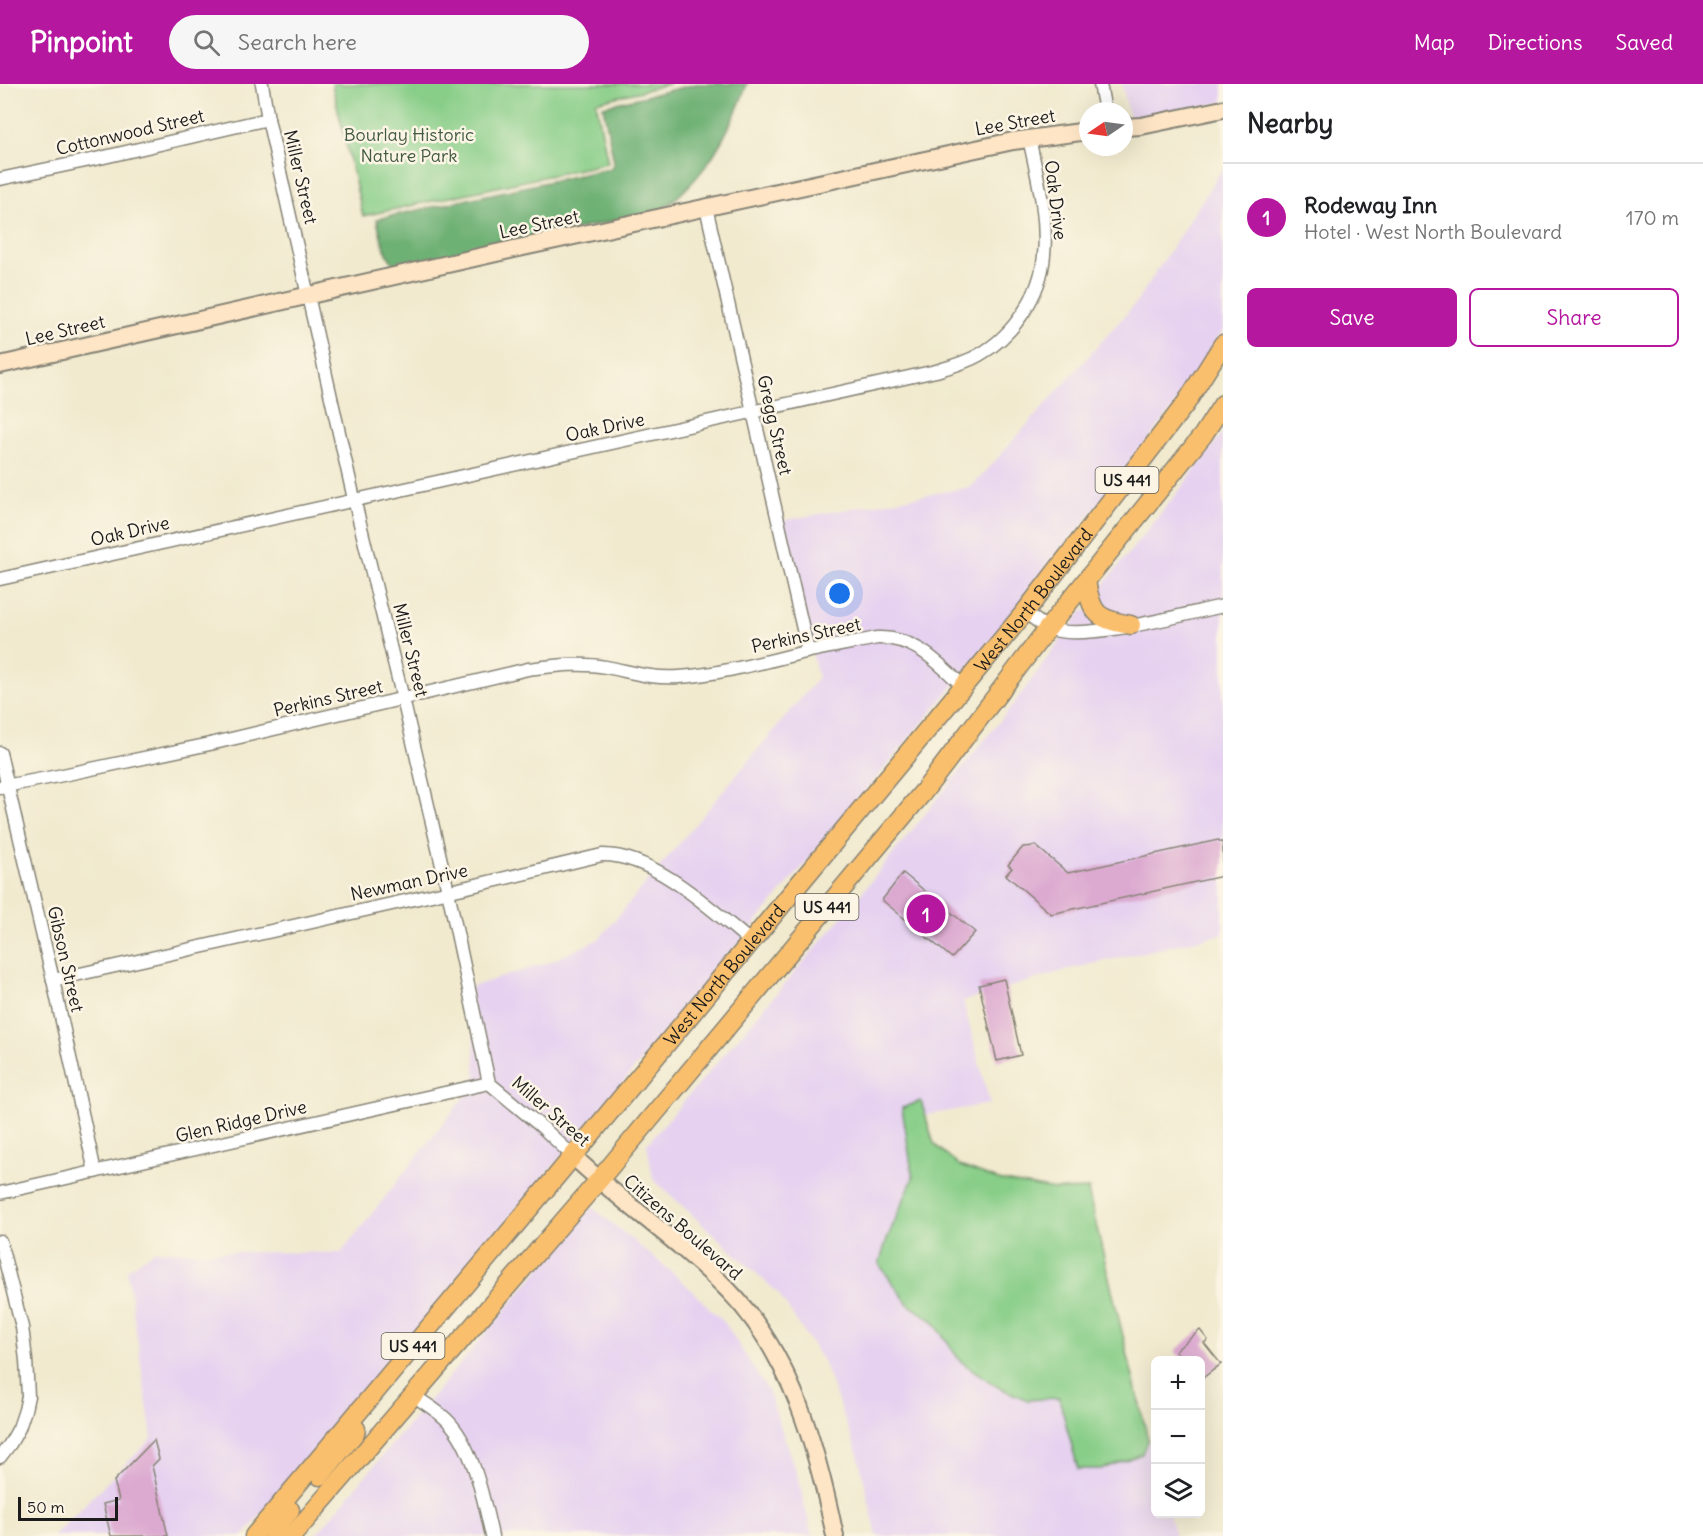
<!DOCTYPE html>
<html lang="en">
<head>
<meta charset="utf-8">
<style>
	body { margin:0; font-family:Delius,sans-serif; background:#f6f6f6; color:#202124 }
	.controls { position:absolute; right:18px; bottom:18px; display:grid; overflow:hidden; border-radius:9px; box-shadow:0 6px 24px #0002 }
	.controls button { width:54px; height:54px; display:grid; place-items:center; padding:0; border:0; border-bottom:2px solid #e0e0e0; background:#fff; color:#202124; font:30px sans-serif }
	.compass { position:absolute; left:1079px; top:18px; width:54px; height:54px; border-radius:50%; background:#fff; box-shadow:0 6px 24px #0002; rotate:257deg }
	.scale { position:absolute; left:18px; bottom:15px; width:100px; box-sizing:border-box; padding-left:6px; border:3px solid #1c1c1c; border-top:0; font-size:16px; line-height:21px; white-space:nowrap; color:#1c1c1c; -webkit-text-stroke:4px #fcf5e5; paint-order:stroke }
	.you { position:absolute; left:840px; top:510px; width:21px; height:21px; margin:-15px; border:4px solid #fff; border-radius:50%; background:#1a73e8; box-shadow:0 0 0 9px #1a73e833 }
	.badge { display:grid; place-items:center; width:39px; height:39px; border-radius:50%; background:#b5179e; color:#fff; font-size:20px; font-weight:700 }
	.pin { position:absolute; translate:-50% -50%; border:3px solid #fff; box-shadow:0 2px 6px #0006 }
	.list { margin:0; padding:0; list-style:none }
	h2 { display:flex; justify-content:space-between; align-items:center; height:78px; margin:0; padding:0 24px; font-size:26px }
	h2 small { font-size:20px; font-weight:400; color:#757577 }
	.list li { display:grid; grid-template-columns:39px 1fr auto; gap:18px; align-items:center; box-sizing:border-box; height:108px; padding:0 24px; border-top:2px solid #e0e0e0 }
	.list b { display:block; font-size:22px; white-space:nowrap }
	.list p { margin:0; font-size:20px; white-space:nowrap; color:#757577 }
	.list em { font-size:20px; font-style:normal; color:#757577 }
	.actions { display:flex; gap:12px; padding:18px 24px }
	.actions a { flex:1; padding:14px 0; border:2px solid #b5179e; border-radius:9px; text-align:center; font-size:21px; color:#b5179e }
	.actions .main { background:#b5179e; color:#fff }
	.icon { flex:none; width:33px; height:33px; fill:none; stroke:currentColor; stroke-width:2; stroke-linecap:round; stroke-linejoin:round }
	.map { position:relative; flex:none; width:1223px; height:1452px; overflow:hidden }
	header { display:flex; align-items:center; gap:36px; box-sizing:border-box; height:84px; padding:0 30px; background:#b5179e; color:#fff }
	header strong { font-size:28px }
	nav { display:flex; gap:33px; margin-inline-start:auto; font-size:21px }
	.search { width:420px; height:54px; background:#f6f6f6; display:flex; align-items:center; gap:15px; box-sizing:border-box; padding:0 21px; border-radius:33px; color:#757577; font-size:22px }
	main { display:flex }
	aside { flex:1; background:#fff }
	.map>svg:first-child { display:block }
</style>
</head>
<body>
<header>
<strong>Pinpoint</strong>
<div class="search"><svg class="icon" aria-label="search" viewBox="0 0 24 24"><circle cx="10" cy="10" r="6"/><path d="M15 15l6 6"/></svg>Search here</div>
<nav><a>Map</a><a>Directions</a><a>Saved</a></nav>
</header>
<main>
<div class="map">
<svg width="1223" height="1452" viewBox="0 0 1223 1452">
	<rect width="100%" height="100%" fill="#fcf5e5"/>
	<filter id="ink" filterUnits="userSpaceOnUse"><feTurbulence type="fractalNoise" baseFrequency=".0167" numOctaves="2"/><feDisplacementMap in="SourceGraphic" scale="12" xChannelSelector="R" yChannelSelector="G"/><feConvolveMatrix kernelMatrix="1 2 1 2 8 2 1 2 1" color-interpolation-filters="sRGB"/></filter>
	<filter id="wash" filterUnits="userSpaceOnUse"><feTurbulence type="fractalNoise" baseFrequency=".008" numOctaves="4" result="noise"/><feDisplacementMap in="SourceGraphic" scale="24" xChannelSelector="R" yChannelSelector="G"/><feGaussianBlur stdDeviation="1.35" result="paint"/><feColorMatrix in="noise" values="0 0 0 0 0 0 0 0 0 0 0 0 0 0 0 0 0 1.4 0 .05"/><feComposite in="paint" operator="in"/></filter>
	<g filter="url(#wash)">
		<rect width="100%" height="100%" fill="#f1eacf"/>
		<g fill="#e6d2f0">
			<path d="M1122,0H1223V18L1130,36Z"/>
			<path d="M1223,84V246L1179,316L1018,524L354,1321H351L350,1326L243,1452H53L152,1354L127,1186L154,1167L341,1169L476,998L471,903L550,878L599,855L818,594L781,437L971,403L989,384L1136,219Z"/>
			<path d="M1223,348V850L1070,885L963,917L990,1020L925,1031L921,1018L902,1024L913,1094L887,1155L879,1180L908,1220L933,1237L960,1277L1027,1316L1059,1314L1142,1370L1148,1355L1155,1383L1156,1430H1169L1175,1452H877L858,1371L823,1277L778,1209L653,1095L647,1060L843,832L1012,622L1084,525L1111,544L1137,549L1140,536L1115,531L1100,521L1096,510L1182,403Z"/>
			<path d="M592,1123L679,1194L725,1239L769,1309L798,1394L812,1452H315Z"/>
		</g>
		<g fill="#88ce88" stroke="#527552" stroke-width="1.5">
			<path d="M332,0H670L596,18L608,79L363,132Z"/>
			<path d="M921,1017L934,1060L960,1082L998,1096L1055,1106L1089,1105L1088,1107L1148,1355L1142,1370L1102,1385H1078L1059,1314L1027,1316L998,1303L960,1277L933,1237L908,1220L879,1180L887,1155L913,1094L902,1024Z"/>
		</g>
		<path fill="#6eb174" stroke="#456648" stroke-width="1.5" d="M696,0H747C729,51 705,95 660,127L397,184C385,173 380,151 377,135L611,84L614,78L603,22Z"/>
		<g id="blocks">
			<g fill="#dca9d0">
				<path d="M1218,756L1223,759V792L1051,830L1006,791L1012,784L1008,781L1023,763L1036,762L1068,789Z"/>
				<path d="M903,789L975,848L952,874L882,816Z"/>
				<path d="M1004,895L1021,971L997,977L979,901Z"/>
				<path d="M1200,1246L1208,1256L1204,1259L1221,1280L1200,1296V1276H1183L1175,1267Z"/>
				<path d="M154,1356L159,1375L152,1382L168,1452H111L103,1420L119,1416L114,1397Z"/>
			</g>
		</g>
	</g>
	<g filter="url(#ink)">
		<use href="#blocks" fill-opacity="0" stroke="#868376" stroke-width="1.5"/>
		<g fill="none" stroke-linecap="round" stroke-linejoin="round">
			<g stroke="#868376" stroke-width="15">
				<g id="street">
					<path d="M262,0L268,35L354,415L403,615L448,807L489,999L543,1044L573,1072"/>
					<path d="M1100,0L1105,27"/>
					<path d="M0,95L100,74L268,35"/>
					<path d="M706,123L808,567"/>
					<path d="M0,495C312,425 624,357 936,287C950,283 965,279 979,271C1013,252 1041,211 1044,171C1048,132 1037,92 1029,54"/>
					<path d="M1025,528C1032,533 1040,540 1048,544C1082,559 1184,530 1223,522"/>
					<path d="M0,669L53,896L95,1088"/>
					<path d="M0,703L58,692L210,660L528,585C553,582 581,578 606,583C632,588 651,595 679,593C720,590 760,579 801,569C826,563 852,559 877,554C914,552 938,579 963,602"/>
					<path d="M53,896L472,802L602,771C654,770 712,826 750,857"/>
					<path d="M0,1109L489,999"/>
					<path d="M0,1157L22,1243L26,1276L28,1312L25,1326L19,1344L10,1360L0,1373"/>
					<path d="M413,1311C424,1319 437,1326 447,1336C473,1361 484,1417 492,1452"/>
				</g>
			</g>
			<g stroke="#868376" stroke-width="20">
				<g id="secondary">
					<path d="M1124,43L1141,42L1223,25"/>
					<path d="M0,281L514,165L1013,57L1088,47"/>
					<path d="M573,1072C622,1119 680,1157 728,1206C792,1271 817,1365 835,1452"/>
				</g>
			</g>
			<g stroke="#868376" stroke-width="21">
				<g id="primary">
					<path d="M1086,497C1092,531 1097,535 1131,541"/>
					<path d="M320,1392L355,1349L356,1345"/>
					<path id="s1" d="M254,1452L554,1095L1025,528L1186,319L1223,260"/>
					<path d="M274,1452L277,1443L290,1426"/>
					<path d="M292,1452L599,1096L924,707L1048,544L1203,351L1223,320"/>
				</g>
			</g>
			<use href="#street" stroke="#fff" stroke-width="12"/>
			<use href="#secondary" stroke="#fde5c5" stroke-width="16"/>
			<use href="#primary" stroke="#f9bf6d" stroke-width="18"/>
		</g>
	</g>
	<g text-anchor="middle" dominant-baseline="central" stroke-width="5" stroke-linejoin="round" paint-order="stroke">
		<g fill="#fcf5e5" stroke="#5f5d58" stroke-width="1.5">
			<rect x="1095.5" y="383" width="63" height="26" rx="4.5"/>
			<rect x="795.5" y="810" width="63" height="26" rx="4.5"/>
			<rect x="381.5" y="1249" width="63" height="26" rx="4.5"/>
		</g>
		<g font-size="16" font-weight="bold" fill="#1c1c1c">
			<text x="1127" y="396">US 441</text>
			<text x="827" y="823">US 441</text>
			<text x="413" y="1262">US 441</text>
		</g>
		<g font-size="18" fill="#1c1c1c" stroke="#fcf5e5">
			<text transform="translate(1015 38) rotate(-10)">Lee Street</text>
			<text transform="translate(130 48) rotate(-13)">Cottonwood Street</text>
			<text transform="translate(301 93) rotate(77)">Miller Street</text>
			<text transform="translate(1056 116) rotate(83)">Oak Drive</text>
			<text transform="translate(539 140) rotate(-12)">Lee Street</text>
			<text transform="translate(65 246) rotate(-13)">Lee Street</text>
			<text transform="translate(775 341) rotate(77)">Gregg Street</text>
			<text transform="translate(605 343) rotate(-12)">Oak Drive</text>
			<text transform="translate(130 447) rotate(-13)">Oak Drive</text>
			<text stroke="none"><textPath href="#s1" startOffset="1218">West North Boulevard</textPath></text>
			<text transform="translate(806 551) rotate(-12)">Perkins Street</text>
			<text transform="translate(411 566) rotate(76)">Miller Street</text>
			<text transform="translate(328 614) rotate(-13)">Perkins Street</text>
			<text transform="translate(409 798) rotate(-12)">Newman Drive</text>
			<text transform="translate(66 875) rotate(77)">Gibson Street</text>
			<text stroke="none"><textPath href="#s1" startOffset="732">West North Boulevard</textPath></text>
			<text transform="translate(551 1027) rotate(41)">Miller Street</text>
			<text transform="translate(241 1037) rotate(-13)">Glen Ridge Drive</text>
			<text transform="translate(683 1143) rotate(41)">Citizens Boulevard</text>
		</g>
		<g font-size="18" fill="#425a42" stroke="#fcf5e5">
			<text x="409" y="50">Bourlay Historic<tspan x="409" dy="21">Nature Park</tspan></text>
		</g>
	</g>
</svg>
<div class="controls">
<button>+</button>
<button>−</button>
<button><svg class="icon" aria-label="layers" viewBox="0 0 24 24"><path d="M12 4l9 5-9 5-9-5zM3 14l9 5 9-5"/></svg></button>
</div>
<svg class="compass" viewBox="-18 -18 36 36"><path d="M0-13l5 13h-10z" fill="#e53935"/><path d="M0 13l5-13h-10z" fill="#757577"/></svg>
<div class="scale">50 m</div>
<div class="you"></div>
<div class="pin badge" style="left:926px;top:830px">1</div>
</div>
<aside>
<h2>Nearby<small></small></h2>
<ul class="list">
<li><span class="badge">1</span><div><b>Rodeway Inn</b><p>Hotel · West North Boulevard</p></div><em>170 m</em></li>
</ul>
<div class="actions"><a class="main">Save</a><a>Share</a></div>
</aside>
</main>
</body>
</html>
